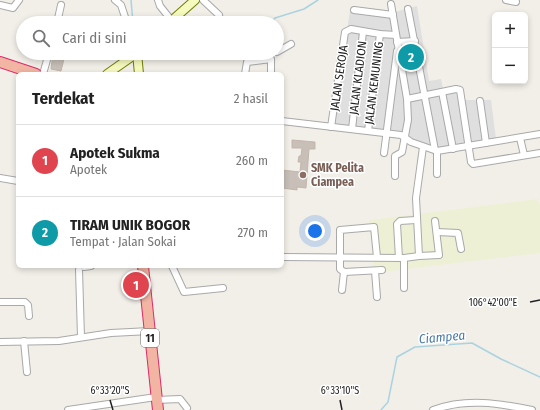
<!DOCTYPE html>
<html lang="id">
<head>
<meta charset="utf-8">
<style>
	body { margin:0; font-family:"Fira Sans Condensed",sans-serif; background:#f6f6f6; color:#222 }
	.controls { position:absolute; right:12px; top:12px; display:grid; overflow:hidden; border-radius:6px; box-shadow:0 2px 6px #0003 }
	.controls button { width:36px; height:36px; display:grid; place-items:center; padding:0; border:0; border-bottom:1px solid #e0e0e0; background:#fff; color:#222; font:20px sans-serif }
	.you { position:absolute; left:315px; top:231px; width:14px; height:14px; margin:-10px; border:3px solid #fff; border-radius:50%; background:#1a73e8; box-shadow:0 0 0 6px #1a73e833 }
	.badge { display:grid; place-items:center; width:26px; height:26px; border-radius:50%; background:#d40000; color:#fff; font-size:13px; font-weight:700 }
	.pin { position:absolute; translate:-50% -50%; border:2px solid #fff; box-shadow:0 1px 4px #0006 }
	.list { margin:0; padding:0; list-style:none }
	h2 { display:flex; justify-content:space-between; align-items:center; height:52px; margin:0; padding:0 16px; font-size:17px }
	h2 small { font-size:13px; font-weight:400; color:#767676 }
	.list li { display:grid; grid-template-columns:26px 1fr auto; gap:12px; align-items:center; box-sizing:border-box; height:72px; padding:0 16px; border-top:1px solid #e0e0e0 }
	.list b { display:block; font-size:15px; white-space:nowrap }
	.list p { margin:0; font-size:13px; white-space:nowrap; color:#767676 }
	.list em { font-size:13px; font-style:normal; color:#767676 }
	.icon { flex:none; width:22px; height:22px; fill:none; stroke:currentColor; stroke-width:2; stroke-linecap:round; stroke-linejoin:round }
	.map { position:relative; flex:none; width:540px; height:410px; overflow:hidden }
	.search { position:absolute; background:#fff; box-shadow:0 2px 6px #0003; left:16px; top:16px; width:268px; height:44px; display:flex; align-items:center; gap:10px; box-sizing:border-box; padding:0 14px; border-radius:22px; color:#767676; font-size:15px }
	.panel { position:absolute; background:#fff; box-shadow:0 2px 6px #0003; left:16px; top:72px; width:268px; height:196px; border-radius:6px }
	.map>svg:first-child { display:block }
</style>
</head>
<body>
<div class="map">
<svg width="540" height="410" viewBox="0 0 540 410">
	<rect width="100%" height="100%" fill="#f2efe9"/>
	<path fill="#e0dfdf" d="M417,6L429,81L441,79L444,94L459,91L462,100H491L496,139L438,150L405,135L333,124L350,11L388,14Z"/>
	<path fill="#eef0d5" d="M537,199L540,206V253L374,273L369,220Z"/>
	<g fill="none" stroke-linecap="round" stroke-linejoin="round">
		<g stroke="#aad3df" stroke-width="1.5">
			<path d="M131,0L133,23"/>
			<path d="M271,23L275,18L304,9L318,0"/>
			<path d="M237,53H244"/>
			<path d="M381,410L388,402L397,357L415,347L472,343L501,359L540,377"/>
		</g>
	</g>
	<g fill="#c7bfb8" stroke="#c4b6ab">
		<path d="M53,53H76V59H64L61,71L51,69Z"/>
		<path d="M292,140L315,142V149H309L306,188L297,187V190L282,188V170L300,172L301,162H298L299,156H301L302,148H292Z"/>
	</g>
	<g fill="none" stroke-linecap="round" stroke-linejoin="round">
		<g stroke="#a9a9a9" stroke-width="8">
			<g id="minor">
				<path d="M115,0L121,5L127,23"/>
				<path d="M158,0L160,6L172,21"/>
				<path d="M203,0L219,15"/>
				<path d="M506,0L516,2"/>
				<path d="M391,4L407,99L408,120L402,152L395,156V176"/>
				<path d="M0,5L13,8L19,0"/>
				<path d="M408,9L435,150"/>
				<path d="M354,10L393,15"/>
				<path d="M57,23L61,5"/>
				<path d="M397,42L415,41"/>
				<path d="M277,52L291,44"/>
				<path d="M43,74L49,53"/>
				<path d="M245,74L247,62L271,59V74"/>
				<path d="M442,92L453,149"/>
				<path d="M407,99L456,89L460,90L471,162L473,164L540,153"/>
				<path d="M480,101L486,143"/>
				<path d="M282,121L401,135L411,142L437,151L540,134"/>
				<path d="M331,127L345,32L351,29L380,34L396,35"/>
				<path d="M352,129L363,32"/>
				<path d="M368,131L380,34"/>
				<path d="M520,138L524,155"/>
				<path d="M437,151V174"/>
				<path d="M384,153L397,51"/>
				<path d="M0,178L18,181"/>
				<path d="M437,232L458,233L461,249"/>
				<path d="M419,256L439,255L435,221"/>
				<path d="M282,257L404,258L419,256L416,198L423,147"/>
				<path d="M399,258L397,224L400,221L416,220"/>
				<path d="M404,258V288"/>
				<path d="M172,266L184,292L223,288"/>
				<path d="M84,267L91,266"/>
				<path d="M79,270L81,337"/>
				<path d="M375,271L377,297"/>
				<path d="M344,272L382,270"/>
				<path d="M342,290L344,272L340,269V230L374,227L377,257"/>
				<path d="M0,302H25L28,305L29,316"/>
				<path d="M24,341L27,372"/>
				<path d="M0,342L59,341L111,333L150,331"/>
				<path d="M156,400L180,399L187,408"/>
				<path d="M68,410L156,397"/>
				<path d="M433,410C466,398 498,403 532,410"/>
			</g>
		</g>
		<g stroke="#707d05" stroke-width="10">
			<g id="secondary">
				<path d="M169,23L195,0"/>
				<path d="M137,53L139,74"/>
				<path d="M107,74L137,53"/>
			</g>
		</g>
		<g stroke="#dc2a67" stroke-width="12">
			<g id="trunk">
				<path d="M0,62L36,74"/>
				<path d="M143,266L158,410"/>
			</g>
		</g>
		<use href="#minor" stroke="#fff" stroke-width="6"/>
		<use href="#secondary" stroke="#f7fabf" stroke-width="8"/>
		<use href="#trunk" stroke="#f2b4a3" stroke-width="10"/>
	</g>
	<path fill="none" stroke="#222" stroke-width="1.5" d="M530,302L540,300M110,400L113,410M340,400L342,410"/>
	<circle fill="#8d6e63" stroke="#fff" stroke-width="1.5" cx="303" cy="175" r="4"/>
	<g text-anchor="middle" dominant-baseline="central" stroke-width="3" stroke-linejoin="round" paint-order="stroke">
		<rect fill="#fff" stroke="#646464" stroke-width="1" x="141" y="329" width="18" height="18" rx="3"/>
		<g font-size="11" font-weight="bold" fill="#222">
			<text x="150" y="338">11</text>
		</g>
		<g font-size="12" fill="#222" stroke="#fff">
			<text transform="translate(339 78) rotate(-82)">JALAN SEROJA</text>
			<text transform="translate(358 78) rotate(-83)">JALAN KLADION</text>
			<text transform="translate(374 83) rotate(-83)">JALAN KEMUNING</text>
		</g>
		<g font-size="12" font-weight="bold" fill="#785e54" stroke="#fff" text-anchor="start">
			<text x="311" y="168">SMK Pelita<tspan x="311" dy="14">Ciampea</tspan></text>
		</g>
		<g font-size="13" font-style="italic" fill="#4a7aab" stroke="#fff">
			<text transform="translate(442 337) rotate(-5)">Ciampea</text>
		</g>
	</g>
	<g font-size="10" text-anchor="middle" fill="#222" stroke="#fff" stroke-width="3" stroke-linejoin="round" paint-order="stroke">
		<text x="493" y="306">106°42'00"E</text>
		<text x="110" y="394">6°33'20"S</text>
		<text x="340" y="394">6°33'10"S</text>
	</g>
</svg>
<div class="controls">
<button>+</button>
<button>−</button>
</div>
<div class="you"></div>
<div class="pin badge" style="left:136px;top:285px;background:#e0444e">1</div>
<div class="pin badge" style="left:411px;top:57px;background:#0f9aa8">2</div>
<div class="search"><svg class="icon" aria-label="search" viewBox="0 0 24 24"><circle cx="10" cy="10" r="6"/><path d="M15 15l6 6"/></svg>Cari di sini</div>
<section class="panel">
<h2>Terdekat<small>2 hasil</small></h2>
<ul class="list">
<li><span class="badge" style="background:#e0444e">1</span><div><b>Apotek Sukma</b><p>Apotek</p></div><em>260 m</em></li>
<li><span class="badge" style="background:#0f9aa8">2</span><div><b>TIRAM UNIK BOGOR</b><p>Tempat · Jalan Sokai</p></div><em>270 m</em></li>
</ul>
</section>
</div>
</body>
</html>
